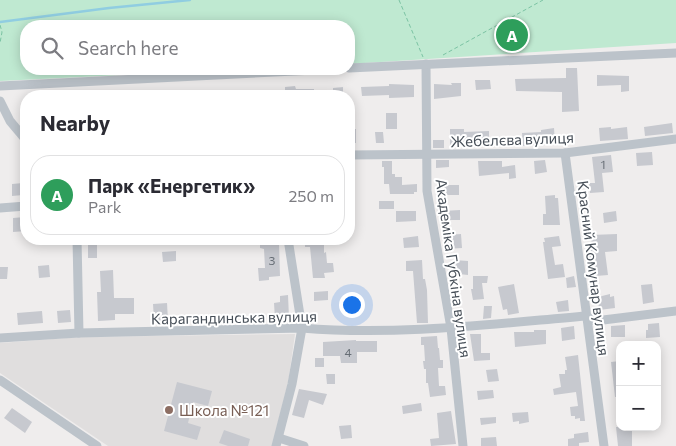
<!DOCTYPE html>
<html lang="en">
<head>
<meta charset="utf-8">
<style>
	body { margin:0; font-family:Commissioner,sans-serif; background:#f2f2f3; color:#2b2b33 }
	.controls { position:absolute; right:15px; bottom:15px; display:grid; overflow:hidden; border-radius:10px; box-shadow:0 2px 12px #0003 }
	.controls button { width:45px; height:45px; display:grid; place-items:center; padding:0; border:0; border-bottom:1px solid #e1e1e2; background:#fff; color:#2b2b33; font:25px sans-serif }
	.you { position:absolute; left:351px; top:304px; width:18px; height:18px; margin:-12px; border:4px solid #fff; border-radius:50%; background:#1a73e8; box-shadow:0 0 0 8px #1a73e833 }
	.badge { display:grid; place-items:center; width:32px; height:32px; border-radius:50%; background:#2c6aca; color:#fff; font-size:16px; font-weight:700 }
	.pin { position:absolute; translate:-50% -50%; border:2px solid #fff; box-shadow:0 1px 5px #0006 }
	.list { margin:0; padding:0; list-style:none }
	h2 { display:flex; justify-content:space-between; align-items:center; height:65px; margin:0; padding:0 20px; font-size:21px }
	h2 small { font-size:16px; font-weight:400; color:#7c7c81 }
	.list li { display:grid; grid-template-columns:32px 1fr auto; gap:15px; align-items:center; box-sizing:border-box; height:80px; margin:0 10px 10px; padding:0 10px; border:1px solid #e1e1e2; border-radius:20px }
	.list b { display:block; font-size:19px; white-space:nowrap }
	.list p { margin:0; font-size:16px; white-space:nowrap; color:#7c7c81 }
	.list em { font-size:16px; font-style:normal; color:#7c7c81 }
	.icon { flex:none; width:28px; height:28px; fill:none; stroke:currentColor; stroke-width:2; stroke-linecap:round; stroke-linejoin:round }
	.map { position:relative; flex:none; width:676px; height:446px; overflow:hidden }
	.search { position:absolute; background:#fff; box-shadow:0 2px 12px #0003; left:20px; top:20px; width:335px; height:55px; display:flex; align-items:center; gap:12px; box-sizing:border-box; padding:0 18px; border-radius:20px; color:#7c7c81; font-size:19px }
	.panel { position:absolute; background:#fff; box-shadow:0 2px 12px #0003; left:20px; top:90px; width:335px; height:155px; border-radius:20px }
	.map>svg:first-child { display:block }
</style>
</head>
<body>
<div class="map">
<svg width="676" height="446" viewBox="0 0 676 446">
	<rect width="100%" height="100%" fill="#efeded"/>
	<path fill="#e0dede" d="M295,334L288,383L272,446H108L0,373V343L80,337Z"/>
	<path fill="#bfe9d1" d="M0,0H676V43L349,64V26H26V69H244L0,81Z"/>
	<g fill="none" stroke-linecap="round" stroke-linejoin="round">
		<path stroke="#90cde1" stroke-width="2.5" d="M0,22L109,8L190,0"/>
	</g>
	<g fill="#c7c9cf">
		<path d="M566,68H577L579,111L562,112V92L516,91L515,79L566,78Z"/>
		<path d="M597,75L629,76V91L621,92V85L597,86Z"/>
		<path d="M475,80H490L491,89L476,90Z"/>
		<path d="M451,83H461V96L434,99V84L452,85Z"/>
		<path d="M389,84L414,85V97L389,98V95L362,96L361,87L389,86Z"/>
		<path d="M295,86L296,89H314V96H285V87Z"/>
		<path d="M343,87V96H333V88Z"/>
		<rect x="386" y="113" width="11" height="16"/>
		<path d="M672,123L673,133L645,136L644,127Z"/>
		<path d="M611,127V129L627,127L628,139L600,141L599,128Z"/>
		<path d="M554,128L555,142L523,146L522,133L541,132V130Z"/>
		<rect x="349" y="129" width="7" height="14"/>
		<path d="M450,129H464V132L489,131V143L450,145Z"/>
		<path d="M375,132H383L384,143H376Z"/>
		<rect x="433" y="140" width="11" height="8"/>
		<path d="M652,152L653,165L637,166L636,153Z"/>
		<path d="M611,155L613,172L602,173L604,192L590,193L588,183H595L592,157Z"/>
		<path d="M436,160H449V167L436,168Z"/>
		<path d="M545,160L547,172L535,174L534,161Z"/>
		<path d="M382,161H392V174H395V177H402V185L417,184V192H414V194H390L389,184H384V167H382Z"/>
		<path d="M478,161H502V167L515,165L516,178L509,179V173L479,176Z"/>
		<path d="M23,183V195L12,196V184Z"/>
		<rect x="441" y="185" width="18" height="10"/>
		<path d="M555,195V198H558L560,225H543V214H546L545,196Z"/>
		<rect x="379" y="201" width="15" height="8"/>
		<path d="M460,210V220H443V211Z"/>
		<path d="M396,211H416V221L396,222Z"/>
		<path d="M616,211L617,221L604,223L603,213Z"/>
		<path d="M25,217L26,231L13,232V218Z"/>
		<path d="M461,234L462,248L447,249L446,235Z"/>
		<path d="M617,234V251L605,252L608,275L596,276L594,260H589L588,250H592L591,235Z"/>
		<path d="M418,236L419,247L404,248L403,238Z"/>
		<path d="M559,236L561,246L552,247L555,265L563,264L565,277L548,279L543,242H545L544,238Z"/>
		<path d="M305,239H324V253L326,252L327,263H333L334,272L324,273L325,278H313L310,247H305Z"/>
		<path d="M97,240V258H88V241Z"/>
		<path d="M260,242L279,243L280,276L269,277V280L259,281L258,268H265L264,249L260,248Z"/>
		<path d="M176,251V261L163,262L162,252Z"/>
		<path d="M422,260L423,279H425L427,290L428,323H417L413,271H406V261Z"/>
		<path d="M454,260L468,261V275L459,274V271H454Z"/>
		<path d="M49,265L50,277L39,278L38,266Z"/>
		<path d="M0,267H8L7,279H0Z"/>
		<path d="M113,270L114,298H134V314H115V320L98,321L97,292H101L100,271Z"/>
		<path d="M473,276H488L487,283H482L484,299L473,300L471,289H473Z"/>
		<path d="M574,276L576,287L567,288L566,278Z"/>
		<path d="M514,284L519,313L508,315L507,309L503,310L498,287Z"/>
		<path d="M652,284L654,302L643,304L641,285Z"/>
		<path d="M328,291V300L314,301V292Z"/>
		<path d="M610,294V297L614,296L615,308L599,310L598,297Z"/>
		<path d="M288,295L289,318L275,319L274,303L280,302V296Z"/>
		<path d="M568,300L569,311L558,312L556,302Z"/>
		<path d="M167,303L168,321H154L153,304Z"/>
		<path d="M484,306H492L491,318L483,319Z"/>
		<path d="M70,310L71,322L58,323L57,311Z"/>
		<path d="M42,311L43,323L18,325L17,313Z"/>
		<path d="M659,323L660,337L646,338V330H648V324Z"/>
		<path d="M625,325V337H611V326Z"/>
		<path d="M574,326L575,339L562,341L561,328Z"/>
		<path d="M534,330H546V344L515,347L514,332H534Z"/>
		<path d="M470,334H481V353H490V360L474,361Z"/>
		<path d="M437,336L438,348H439L440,360H443V368H438L439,386H445L446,395L430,397L428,383H426V369H424L423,361H425L424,345H421V337Z"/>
		<path d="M356,340V341H377V352H357V363H341L340,356H323V342Z"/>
		<path d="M578,355L585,421H580V418L575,419V416H571L570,407L578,406L576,392L554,395L553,389L561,387L559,374H565V370H567L565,357Z"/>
		<rect x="315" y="358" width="9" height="9"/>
		<path d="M620,361V397H615L611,362Z"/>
		<path d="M497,369L499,381L488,382L486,370Z"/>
		<path d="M326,374H335V384H327Z"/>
		<path d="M177,382L212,391L208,406L193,402L188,423L201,427L197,440L164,431Z"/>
		<path d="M299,389L327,394L323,405L309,400L304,418L292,415Z"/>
		<path d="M493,390L494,398L478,400L477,391Z"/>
		<path d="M421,403L422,411L403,414L402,406Z"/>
		<path d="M12,408L32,422L25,433L4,418Z"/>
		<path d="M451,411L456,444L431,446L430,439L439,438L437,413Z"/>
		<path d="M528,412L529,422L519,424V421L513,422L512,413Z"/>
		<path d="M496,417V423L481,425L480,418Z"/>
		<path d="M351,425L352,438L341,439L339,426Z"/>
		<path d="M616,427H632V446H618Z"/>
		<path d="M224,430L250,439L248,446H228L219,443Z"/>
		<path d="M588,432L589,442L579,443V446H568V439L574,438V434Z"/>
		<path d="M496,437L497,446H481V438Z"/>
	</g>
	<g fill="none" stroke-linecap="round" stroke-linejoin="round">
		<g stroke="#7bc3a3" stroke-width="1" stroke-dasharray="4 2.5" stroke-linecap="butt">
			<path d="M399,0L423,57"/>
			<path d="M0,25L2,32L0,43"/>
			<path d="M443,55L543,0"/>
		</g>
		<g stroke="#bcc3ca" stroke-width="9">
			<path d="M426,64L427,191L451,328L463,446"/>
			<path d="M349,68L676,53"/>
			<path d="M0,86L335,69"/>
			<path d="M0,101L10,121L26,140"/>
			<path d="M565,153L604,446"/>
			<path d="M349,155L565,153L676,139"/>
			<path d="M0,208L26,206"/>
			<path d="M77,239L79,333"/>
			<path d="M0,338L79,333L302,328C396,336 492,324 586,316L595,321L676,311"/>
			<path d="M0,380L97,446"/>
			<path d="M279,438L304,446"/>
			<path d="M276,446L292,384L302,328L288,239"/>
		</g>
	</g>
	<circle fill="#8d6e63" stroke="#fff" stroke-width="2" cx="169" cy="410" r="5"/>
	<g text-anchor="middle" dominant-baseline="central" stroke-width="4" stroke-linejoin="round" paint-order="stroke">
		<g font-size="12" fill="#676e76">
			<text x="603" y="164">1</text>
			<text x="272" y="260">3</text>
			<text x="348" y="352">4</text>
		</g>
		<g font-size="15" fill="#474f58" stroke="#fff">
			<text transform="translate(512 139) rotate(-2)">Жебелєва вулиця</text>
			<text transform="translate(454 268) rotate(82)">Академіка Губкіна вулиця</text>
			<text transform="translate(594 268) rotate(83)">Красний Комунар вулиця</text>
			<text transform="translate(234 317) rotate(-1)">Карагандинська вулиця</text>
		</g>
		<g font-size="15" fill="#785e54" stroke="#fff" text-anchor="start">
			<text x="179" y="410">Школа №121</text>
		</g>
	</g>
</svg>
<div class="controls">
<button>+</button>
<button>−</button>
</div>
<div class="you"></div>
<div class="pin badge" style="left:512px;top:35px;background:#2e9e5b">A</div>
<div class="search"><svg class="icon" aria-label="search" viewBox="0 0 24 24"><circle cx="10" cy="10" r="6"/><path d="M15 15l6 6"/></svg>Search here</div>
<section class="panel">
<h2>Nearby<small></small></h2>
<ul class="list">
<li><span class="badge" style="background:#2e9e5b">A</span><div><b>Парк «Енергетик»</b><p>Park</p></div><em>250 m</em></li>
</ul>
</section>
</div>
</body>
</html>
